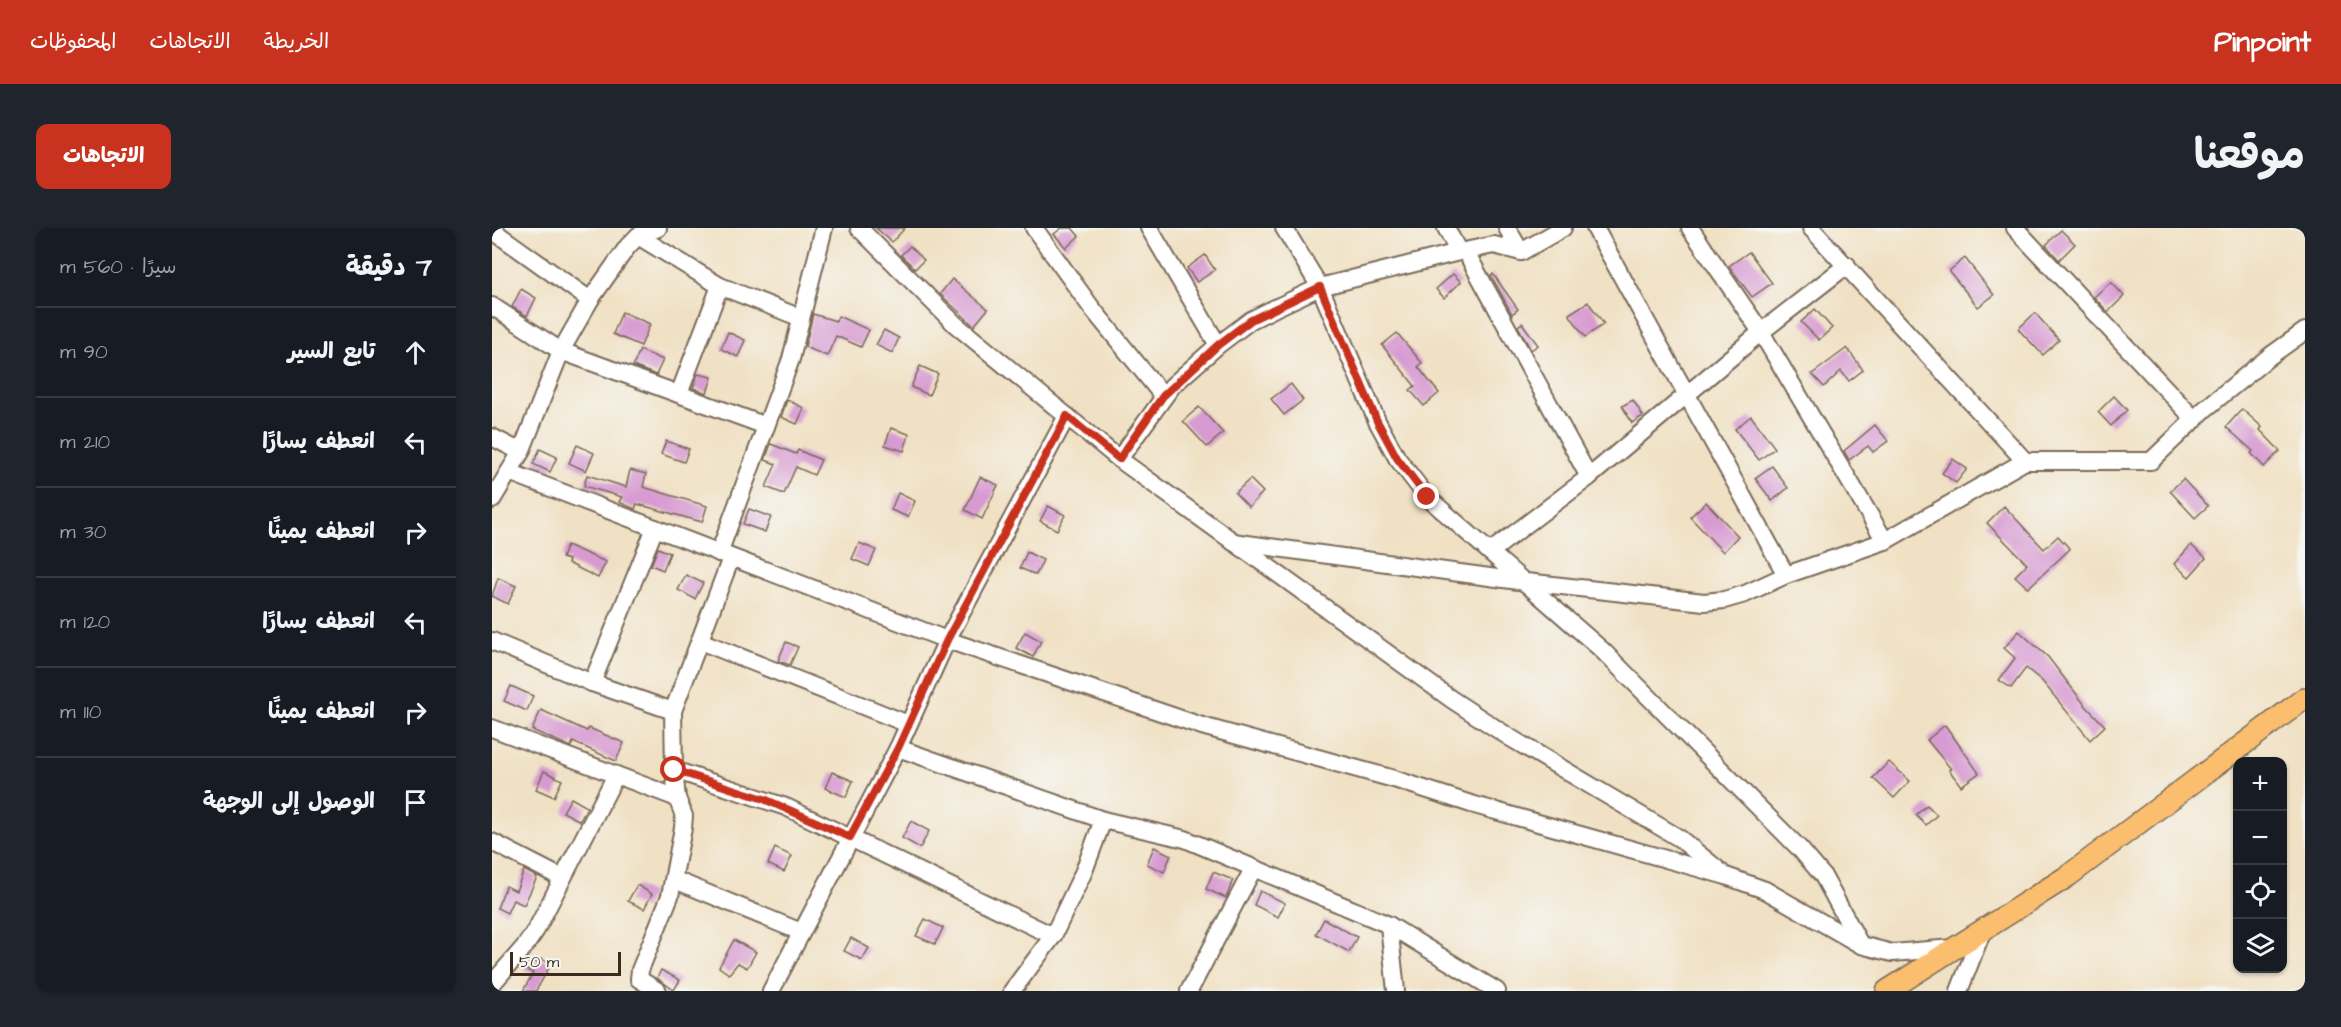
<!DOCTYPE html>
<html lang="ar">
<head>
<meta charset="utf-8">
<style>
	body { margin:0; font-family:"Architects Daughter","Playpen Sans Arabic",sans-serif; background:#20242c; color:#f1f3f6; direction:rtl }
	.controls { position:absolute; right:18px; bottom:18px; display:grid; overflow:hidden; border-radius:12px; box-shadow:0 2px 4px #0004 }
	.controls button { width:54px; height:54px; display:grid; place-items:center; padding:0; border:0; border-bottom:2px solid #363941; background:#171b24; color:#f1f3f6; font:30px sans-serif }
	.scale { position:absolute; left:18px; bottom:15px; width:111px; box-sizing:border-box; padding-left:6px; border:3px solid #3b2a1e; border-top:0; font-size:16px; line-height:21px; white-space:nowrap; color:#3b2a1e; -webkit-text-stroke:4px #f6f6f2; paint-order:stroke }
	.stop { position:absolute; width:18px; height:18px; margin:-14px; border:4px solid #c8321e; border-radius:50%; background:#fff }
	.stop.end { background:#c8321e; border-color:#fff; box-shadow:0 2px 6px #0008 }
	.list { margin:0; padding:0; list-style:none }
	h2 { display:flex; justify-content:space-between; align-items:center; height:78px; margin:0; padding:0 24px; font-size:26px }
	h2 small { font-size:20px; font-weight:400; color:#9ea1a6 }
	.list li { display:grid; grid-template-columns:39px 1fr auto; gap:18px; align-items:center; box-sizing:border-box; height:90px; padding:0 24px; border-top:2px solid #363941 }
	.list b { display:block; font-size:22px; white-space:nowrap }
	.list em { font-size:20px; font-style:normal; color:#9ea1a6 }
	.icon { flex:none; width:33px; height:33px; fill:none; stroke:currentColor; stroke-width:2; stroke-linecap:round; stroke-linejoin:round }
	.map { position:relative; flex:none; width:1813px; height:763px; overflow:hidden; direction:ltr; border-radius:12px }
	header { display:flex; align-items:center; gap:36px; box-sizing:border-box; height:84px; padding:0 30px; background:#c8321e; color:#fff }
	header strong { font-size:28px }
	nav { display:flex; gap:33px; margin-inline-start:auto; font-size:21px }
	.intro { display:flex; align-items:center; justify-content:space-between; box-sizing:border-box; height:144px; padding:0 36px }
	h1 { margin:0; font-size:42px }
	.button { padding:15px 27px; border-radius:12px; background:#c8321e; color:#fff; font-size:21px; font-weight:700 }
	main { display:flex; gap:36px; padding:0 36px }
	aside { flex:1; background:#171b24; border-radius:12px; box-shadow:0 2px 4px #0004 }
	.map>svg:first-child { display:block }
</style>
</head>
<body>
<header>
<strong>Pinpoint</strong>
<nav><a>الخريطة</a><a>الاتجاهات</a><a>المحفوظات</a></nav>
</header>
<div class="intro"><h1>موقعنا</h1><a class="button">الاتجاهات</a></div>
<main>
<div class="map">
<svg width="1813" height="763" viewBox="0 0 1813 763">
	<rect width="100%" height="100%" fill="#f6f6f2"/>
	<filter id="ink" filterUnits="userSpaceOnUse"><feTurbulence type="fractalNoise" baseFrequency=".0167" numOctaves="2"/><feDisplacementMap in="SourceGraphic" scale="12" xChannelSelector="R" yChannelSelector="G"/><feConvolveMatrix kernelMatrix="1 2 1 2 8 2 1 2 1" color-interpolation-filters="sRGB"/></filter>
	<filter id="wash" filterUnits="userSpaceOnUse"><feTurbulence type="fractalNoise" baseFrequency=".008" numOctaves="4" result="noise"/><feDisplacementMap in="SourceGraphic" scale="24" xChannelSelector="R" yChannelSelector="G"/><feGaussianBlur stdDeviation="1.35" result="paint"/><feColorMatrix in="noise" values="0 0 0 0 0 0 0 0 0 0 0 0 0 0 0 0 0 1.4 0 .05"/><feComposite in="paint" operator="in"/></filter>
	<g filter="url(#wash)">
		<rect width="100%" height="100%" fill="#f0e1c4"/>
		<g id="blocks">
			<g fill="#d79ad1">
				<path d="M384,0H413L400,14Z"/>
				<path d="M570,0H580L587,8L574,20L562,6Z"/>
				<path d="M1569,2L1583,16L1567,32L1554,17Z"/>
				<path d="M418,18L432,32L423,41L409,27Z"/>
				<path d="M1257,24L1280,55L1260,69L1237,38Z"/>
				<path d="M713,27L723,42L705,54L695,40Z"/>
				<path d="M1473,30L1502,67L1486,79L1457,43Z"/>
				<path d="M961,46L969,54L952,70L944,61Z"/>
				<path d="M1001,46L1026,81L1020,86L999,47Z"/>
				<path d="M460,51L496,81L482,98L448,66Z"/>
				<path d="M1619,54L1632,68L1616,84L1602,69Z"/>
				<path d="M29,61L44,70L35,88L20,79Z"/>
				<path d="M1096,74L1112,96L1093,109L1077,86Z"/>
				<path d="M1323,81L1340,100L1327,112L1309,94Z"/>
				<path d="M130,84L158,96L149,118L121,106Z"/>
				<path d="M1543,85L1567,112L1551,127L1526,101Z"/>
				<path d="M321,86L344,93L346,88L377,102L369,119L344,108L335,128L313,119Z"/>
				<path d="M1030,95L1046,117L1039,122L1026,98Z"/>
				<path d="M392,102L407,110L400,125L384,117Z"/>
				<path d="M236,104L253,112L246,129L229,121Z"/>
				<path d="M905,105L930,135L926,139L947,165L932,178L918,162L923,158L890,117Z"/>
				<path d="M1355,120L1371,142L1357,153L1349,143L1332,159L1320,146Z"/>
				<path d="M148,122L171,132L164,147L141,138Z"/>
				<path d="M428,138L446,146L437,167L419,159Z"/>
				<path d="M206,146L220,149L215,165L201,160Z"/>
				<path d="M799,156L811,172L792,187L779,171Z"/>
				<path d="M1622,168L1635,182L1619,198L1606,184Z"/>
				<path d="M295,172L312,180L305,196L289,189Z"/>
				<path d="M1141,172L1151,188L1140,195L1130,178Z"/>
				<path d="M707,179L731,205L715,219L691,193Z"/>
				<path d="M1750,181L1770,199L1768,202L1788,223L1772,239L1759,225L1761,223L1734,199Z"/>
				<path d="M1259,188L1283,220L1267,232L1243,201Z"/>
				<path d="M1383,197L1396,213L1381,224L1376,218L1357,232L1352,223Z"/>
				<path d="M399,200L417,206L412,223L393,217Z"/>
				<path d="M174,213L197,221L192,234L169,226Z"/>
				<path d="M279,216L304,226L306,222L329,232L322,247L304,239L292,266L274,259L284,236L273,232Z"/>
				<path d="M85,217L102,225L94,243L77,235Z"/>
				<path d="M48,221L65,229L58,244L41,236Z"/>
				<path d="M1461,231L1475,241L1464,255L1450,245Z"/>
				<path d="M1280,238L1296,260L1280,273L1263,250Z"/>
				<path d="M138,242L154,246L151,259L215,278L210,294L145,276L143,281L127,274L130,269L92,258L95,247L134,259Z"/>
				<path d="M488,249L506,257L490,291L473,282Z"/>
				<path d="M758,251L771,264L757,279L743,265Z"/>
				<path d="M1691,251L1716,278L1703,290L1678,263Z"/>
				<path d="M406,265L423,273L416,289L399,282Z"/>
				<path d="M1214,274L1246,308L1231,324L1198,289Z"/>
				<path d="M556,278L573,287L565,302L548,293Z"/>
				<path d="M1512,278L1552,321L1566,308L1578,321L1536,360L1523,348L1535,336L1495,295Z"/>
				<path d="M257,281L279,289L273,304L251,296Z"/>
				<path d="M367,315L384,322L377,338L360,331Z"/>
				<path d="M75,317L114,334L106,350L76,335L77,332L70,330Z"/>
				<path d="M1699,317L1714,330L1697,349L1682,336Z"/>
				<path d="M166,320L178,325L171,342L159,337Z"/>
				<path d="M535,324L551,332L544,347L528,340Z"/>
				<path d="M194,347L211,355L203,371L186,362Z"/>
				<path d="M6,350L24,358L16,376L0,368Z"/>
				<path d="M1527,403L1556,429L1593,477L1613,498L1598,512L1550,453L1534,440L1519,460L1507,452L1523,430L1512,420Z"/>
				<path d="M533,404L549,413L541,429L524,420Z"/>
				<path d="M294,414L306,419L298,437L286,433Z"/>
				<path d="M19,458L41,468L35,483L12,473Z"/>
				<path d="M49,482L95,503L97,500L132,515L124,533L81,514L79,519L40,502Z"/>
				<path d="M1453,497L1487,545L1469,558L1457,542L1459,541L1435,512Z"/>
				<path d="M1397,534L1418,553L1402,570L1381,550Z"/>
				<path d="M52,543L70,552L62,569L44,561Z"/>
				<path d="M340,544L361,553L354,569L333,560Z"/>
				<path d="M79,570L95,579L88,593L71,584Z"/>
				<path d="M1435,577L1445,587L1434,597L1424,587Z"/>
				<path d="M419,593L437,603L428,620L410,610Z"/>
				<path d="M662,619L679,627L672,644L655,636Z"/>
				<path d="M283,620L300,628L292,644L276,636Z"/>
				<path d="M32,642L45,649L32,677L21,672L15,685L5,680L14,658L24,663Z"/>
				<path d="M721,644L741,652L734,670L714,661Z"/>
				<path d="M145,657L160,666L152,681L136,673Z"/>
				<path d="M768,663L793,675L786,689L762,677Z"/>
				<path d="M433,691L451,700L443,716L424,708Z"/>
				<path d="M832,691L865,709L857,724L824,706Z"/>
				<path d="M359,710L377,720L370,732L352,723Z"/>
				<path d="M242,712L264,724L255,740L246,735L237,746L227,739Z"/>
				<path d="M36,731L46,735L49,731L59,736L44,763H31L41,745L32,741Z"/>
				<path d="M169,742L188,752L182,762L165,750Z"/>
			</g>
		</g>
	</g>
	<g filter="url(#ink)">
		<use href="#blocks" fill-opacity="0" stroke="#7a6a58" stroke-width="1.5"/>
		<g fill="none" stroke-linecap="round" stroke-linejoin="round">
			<g stroke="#7a6a58" stroke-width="20">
				<g id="minor">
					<path d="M367,0L464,97L627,231L959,471L1017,509L1187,610L1229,644"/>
					<path d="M542,0L599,79L671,168"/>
					<path d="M657,0L726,117"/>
					<path d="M792,0L828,59L885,193L905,230L935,269L1110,422L1308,621L1331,648L1368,716"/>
					<path d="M954,0L967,24"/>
					<path d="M1015,0L1029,24"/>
					<path d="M1103,0L1294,347"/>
					<path d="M1198,0L1269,104L1393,313"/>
					<path d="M1319,0L1533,233"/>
					<path d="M1523,0L1703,192"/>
					<path d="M0,2L98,72"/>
					<path d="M146,8L228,58L309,90"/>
					<path d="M974,24L1097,249"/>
					<path d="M0,78L69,123L274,198"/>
					<path d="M187,166L228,58"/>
					<path d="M0,209L29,224"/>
					<path d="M627,231L680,158L726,117L759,92L783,80L828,59L967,24L1002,17L1029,24L1071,0"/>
					<path d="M17,244L455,412L710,498L902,551L979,576L1234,648L1273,662L1369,717L1400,725L1461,720"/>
					<path d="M0,272L29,224L69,123L98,72L136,18L146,8L166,0"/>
					<path d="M741,314L1034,354L1212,374L1232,372L1253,366L1294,347L1393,313L1533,233H1659L1713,181L1778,128L1813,103"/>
					<path d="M998,324L1097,249L1269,104L1355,37"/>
					<path d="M227,325L299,131L332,0"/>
					<path d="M0,413L100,455L181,483"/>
					<path d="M208,413L416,496"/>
					<path d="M100,455L163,300"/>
					<path d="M0,500L185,570"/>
					<path d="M406,520L611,592L693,611L897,697L1005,763"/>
					<path d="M182,542L294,579L561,708"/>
					<path d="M0,614L70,650"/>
					<path d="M183,652L309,704"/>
					<path d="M897,697L904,763"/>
					<path d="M0,756L33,718L44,702L124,547"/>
					<path d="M166,763L147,751L148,742L178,668L191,600L192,588L185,570L182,542L181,483L239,330"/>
					<path d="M279,763L406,520L455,412L575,188"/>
					<path d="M520,763L561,708L592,643L611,592"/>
					<path d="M697,763L761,641"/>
					<path d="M1467,763L1490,704"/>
				</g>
			</g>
			<g stroke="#7a6a58" stroke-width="24">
				<path id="major" d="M1395,763L1576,648L1813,470"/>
			</g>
			<use href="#minor" stroke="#fff" stroke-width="16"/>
			<use href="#major" stroke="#fbbe6e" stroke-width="21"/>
		</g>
	</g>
	<g fill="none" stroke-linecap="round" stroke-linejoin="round" filter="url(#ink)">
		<path stroke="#c8321e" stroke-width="8" d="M182,542L272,571L358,609L406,520L455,412L575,188L627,231L671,168L726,117L759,92L828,59L885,193L905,230L935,269"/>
	</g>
</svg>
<div class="controls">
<button>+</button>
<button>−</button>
<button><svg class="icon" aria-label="locate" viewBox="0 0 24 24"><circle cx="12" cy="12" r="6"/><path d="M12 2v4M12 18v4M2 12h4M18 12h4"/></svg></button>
<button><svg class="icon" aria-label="layers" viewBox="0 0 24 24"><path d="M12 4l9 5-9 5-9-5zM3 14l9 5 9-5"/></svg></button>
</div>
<div class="scale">50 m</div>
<div class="stop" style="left:182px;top:542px"></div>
<div class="stop end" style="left:935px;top:269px"></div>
</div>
<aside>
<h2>7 دقيقة<small>سيرًا · 560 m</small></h2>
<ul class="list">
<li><svg class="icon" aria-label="ahead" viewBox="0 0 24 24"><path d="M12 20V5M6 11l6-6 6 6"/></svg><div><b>تابع السير</b></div><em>90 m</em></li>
<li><svg class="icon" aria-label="left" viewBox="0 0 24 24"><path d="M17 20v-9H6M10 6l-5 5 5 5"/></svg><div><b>انعطف يسارًا</b></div><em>210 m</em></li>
<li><svg class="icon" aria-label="right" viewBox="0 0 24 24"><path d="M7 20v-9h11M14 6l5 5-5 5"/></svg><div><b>انعطف يمينًا</b></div><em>30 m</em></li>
<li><svg class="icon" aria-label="left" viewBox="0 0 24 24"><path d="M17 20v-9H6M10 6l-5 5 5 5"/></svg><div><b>انعطف يسارًا</b></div><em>120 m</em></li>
<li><svg class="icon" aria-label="right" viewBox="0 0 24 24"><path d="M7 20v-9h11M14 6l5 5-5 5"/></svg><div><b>انعطف يمينًا</b></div><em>110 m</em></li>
<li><svg class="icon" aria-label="arrive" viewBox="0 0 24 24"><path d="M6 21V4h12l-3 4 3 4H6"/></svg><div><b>الوصول إلى الوجهة</b></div></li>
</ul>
</aside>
</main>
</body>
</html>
